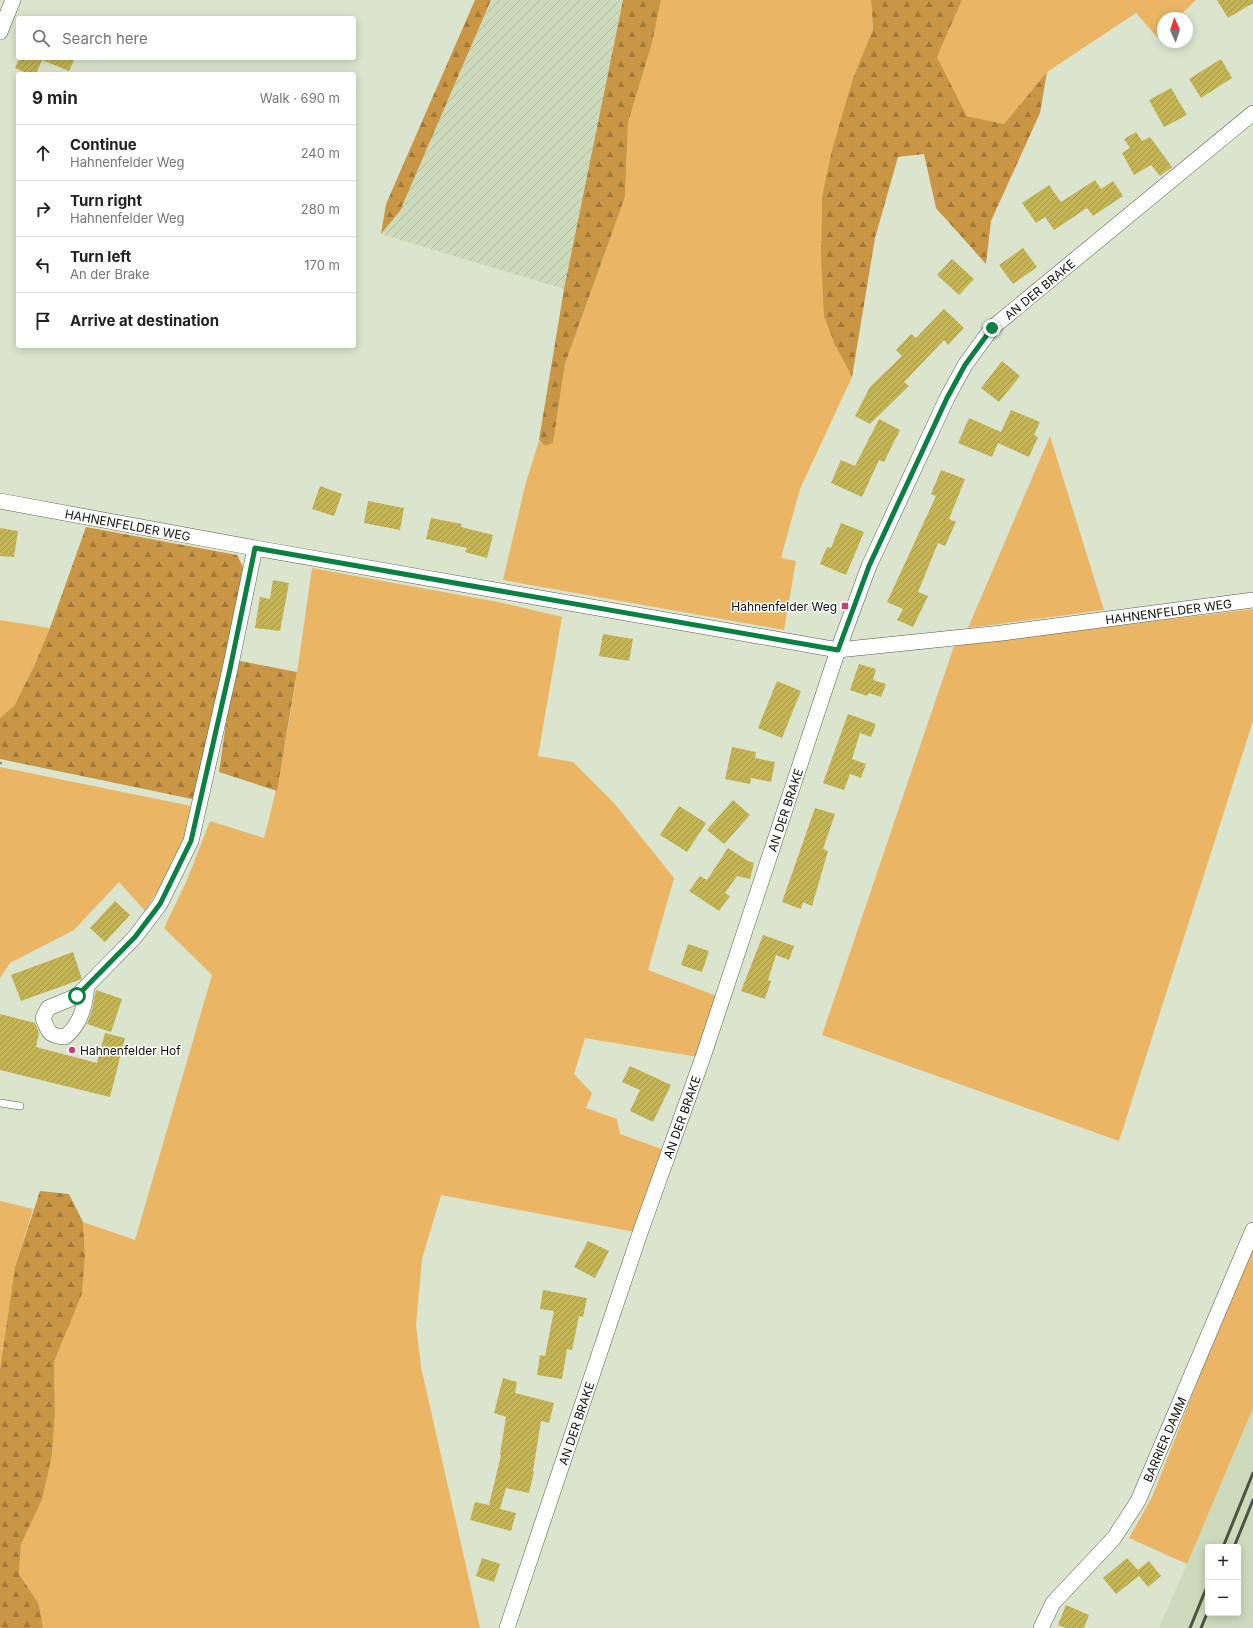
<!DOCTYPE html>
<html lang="en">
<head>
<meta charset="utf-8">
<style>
	body { margin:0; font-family:Inter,sans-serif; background:#f6f6f6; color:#202124 }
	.controls { position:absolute; right:12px; bottom:12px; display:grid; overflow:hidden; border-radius:4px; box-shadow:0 2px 10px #0003 }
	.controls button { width:36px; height:36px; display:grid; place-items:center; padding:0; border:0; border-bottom:1px solid #e0e0e0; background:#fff; color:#202124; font:20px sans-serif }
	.compass { position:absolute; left:1157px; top:12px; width:36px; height:36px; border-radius:50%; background:#fff; box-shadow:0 2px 10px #0003; rotate:357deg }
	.stop { position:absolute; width:12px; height:12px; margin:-9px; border:3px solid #0b8043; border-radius:50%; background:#fff }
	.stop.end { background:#0b8043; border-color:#fff; box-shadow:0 1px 4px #0008 }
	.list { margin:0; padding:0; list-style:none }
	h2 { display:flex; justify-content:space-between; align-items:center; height:52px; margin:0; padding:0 16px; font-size:17px }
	h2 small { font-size:13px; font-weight:400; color:#757577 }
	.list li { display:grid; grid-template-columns:26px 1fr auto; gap:12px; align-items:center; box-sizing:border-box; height:56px; padding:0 16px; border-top:1px solid #e0e0e0 }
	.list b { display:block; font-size:15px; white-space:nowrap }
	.list p { margin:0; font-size:13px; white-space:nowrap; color:#757577 }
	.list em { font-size:13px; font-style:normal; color:#757577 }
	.icon { flex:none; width:22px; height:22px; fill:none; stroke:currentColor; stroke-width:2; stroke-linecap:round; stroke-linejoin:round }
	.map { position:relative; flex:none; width:1253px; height:1628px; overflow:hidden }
	.search { position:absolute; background:#fff; box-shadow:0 2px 10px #0003; left:16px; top:16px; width:340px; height:44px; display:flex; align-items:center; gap:10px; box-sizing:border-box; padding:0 14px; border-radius:4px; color:#757577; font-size:15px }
	.panel { position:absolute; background:#fff; box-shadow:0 2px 10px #0003; left:16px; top:72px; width:340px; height:276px; border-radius:4px }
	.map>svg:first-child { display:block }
</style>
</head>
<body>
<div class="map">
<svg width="1253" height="1628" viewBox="0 0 1253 1628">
	<defs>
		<pattern id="industrial-furrows" width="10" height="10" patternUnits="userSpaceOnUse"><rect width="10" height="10" fill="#cddabb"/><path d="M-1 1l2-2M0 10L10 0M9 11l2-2" fill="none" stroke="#afba9f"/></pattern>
		<pattern id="forest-firs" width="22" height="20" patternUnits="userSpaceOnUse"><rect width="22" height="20" fill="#c99645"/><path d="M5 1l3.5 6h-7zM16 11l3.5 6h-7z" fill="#a27938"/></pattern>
		<pattern id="building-hatch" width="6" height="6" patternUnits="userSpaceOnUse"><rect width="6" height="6" fill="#c2b457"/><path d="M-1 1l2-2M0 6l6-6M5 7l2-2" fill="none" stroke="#a69a4a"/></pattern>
	</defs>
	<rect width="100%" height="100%" fill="#dbe5cd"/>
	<path fill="#cddabb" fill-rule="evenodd" d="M1253,1408V1628H1159L1187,1564ZM1208,1547H1238V1613H1208Z"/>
	<path fill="url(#industrial-furrows)" d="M491,0H623L564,289L381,234L400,211Z"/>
	<g fill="#eab565">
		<path d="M661,0H871L873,29L853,78L822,197L821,256L835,345L852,377L800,489L781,558L796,561L784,630L503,580L526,482L539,441L545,446L553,443L565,364L625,197L628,123L652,43Z"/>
		<path d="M962,0H1196L1177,18H1163V31L1157,37L1136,13L1047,72L1004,124L967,116L937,57Z"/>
		<path d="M1050,436L1104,610L968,628Z"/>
		<path d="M312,568L498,602L562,617L538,756L573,762L614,803L674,878L648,970L717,996L698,1057L585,1038L574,1074L592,1093L586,1108L617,1119L620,1134L664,1150L635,1232L441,1195L422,1259L416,1325L421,1367L480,1628H43L39,1604L19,1574L21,1545L32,1521L52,1455L55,1413L54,1362L82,1294L85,1256L83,1222L135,1240L212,975L164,928L187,880L210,821L264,838C288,750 299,658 312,568Z"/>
		<path d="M1253,609V721L1119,1141L822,1035L954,646Z"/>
		<path d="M0,620L50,628L34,666L14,706L0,718Z"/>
		<path d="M0,767L196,807L176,861L145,911L119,882L74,930L10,963L0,978Z"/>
		<path d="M0,1201L33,1209L15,1267L0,1369Z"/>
		<path d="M1253,1248V1408L1187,1564L1129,1538L1152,1497L1213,1342Z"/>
	</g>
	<g fill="url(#forest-firs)">
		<path d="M475,0H491L400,211L381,234L386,204Z"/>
		<path d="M623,0H661L652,43L628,123L625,197L565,364L553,443L545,446L539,440L564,289Z"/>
		<path d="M871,0H962L937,57L967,116L1004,124L1047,72L1040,113L991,221L986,264L936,208L924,154L898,157L875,238L852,377L835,345L824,316L821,256L822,197L832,150L853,78L873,29Z"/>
		<path d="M86,527L237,555L246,573L197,800L0,759V718L14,706L34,666L50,628Z"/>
		<path d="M235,660L297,672L277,791L219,772Z"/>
		<path d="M40,1191L69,1194L83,1222L85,1256L82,1294L54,1362L55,1413L52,1455L42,1499L21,1545L19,1574L39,1604L43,1628H0V1369L15,1267Z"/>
	</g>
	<g fill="url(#building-hatch)">
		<path d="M1217,0H1253V3L1228,18Z"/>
		<path d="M19,58H75L69,71L42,60L36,74H29L15,68Z"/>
		<path d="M1221,59L1232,78L1201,98L1189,79Z"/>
		<path d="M1171,88L1187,115L1164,127L1149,100Z"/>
		<path d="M1136,132L1142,141L1150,137L1172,167L1160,176L1151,165L1134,175L1122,153L1130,148L1124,139Z"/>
		<path d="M1095,180L1101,189L1113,181L1123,196L1093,216L1087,208L1054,230L1045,217L1036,223L1022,203L1049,185L1061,202Z"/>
		<path d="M1023,248L1037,267L1013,284L999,265Z"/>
		<path d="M952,259L974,279L959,295L937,275Z"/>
		<path d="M944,309L964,328L948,345L944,340L904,382L909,386L870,424L855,416L870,387L902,356L896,350L911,334L916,338Z"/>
		<path d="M1002,361L1020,376L999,402L981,388Z"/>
		<path d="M1011,410L1040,422L1034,435L1038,437L1029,457L998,443L992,457L958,443L969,418L1001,432Z"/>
		<path d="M879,419L900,430L884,462L879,460L862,497L831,483L841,460L855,466Z"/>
		<path d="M941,470L965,479L949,519L956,522L945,546L938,543L918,592L928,596L913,627L897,620L903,609L887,602L936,496L931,494Z"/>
		<path d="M320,486L342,494L334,516L312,509Z"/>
		<path d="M368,501L404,508L400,530L364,523Z"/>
		<path d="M431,518L462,524L461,527L493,535L487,558L465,552L467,548L426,539Z"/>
		<path d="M841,523L864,532L846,575L820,564L827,547L831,548Z"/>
		<path d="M0,528L18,531L14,557L0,556Z"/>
		<path d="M273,580L289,583L280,631L255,628L260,597L270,599Z"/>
		<path d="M603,634L633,639L629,661L599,656Z"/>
		<path d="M859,664L876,669L873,680L886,684L881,697L869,693L867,696L850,690Z"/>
		<path d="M777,681L801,691L782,738L758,728Z"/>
		<path d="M848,714L876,724L871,737L860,733L852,759L866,764L861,778L850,774L844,790L823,783Z"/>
		<path d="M732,747L756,752L755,758L775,762L771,782L751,778L750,784L725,779Z"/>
		<path d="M733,800L750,815L724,844L707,830Z"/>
		<path d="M679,806L706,823L687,852L660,835Z"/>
		<path d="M815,808L835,814L823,849L828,851L812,906L803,902L801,909L782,902Z"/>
		<path d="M728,848L748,861L754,863L750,879L737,876L725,893L730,896L719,911L689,891L700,876L707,880Z"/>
		<path d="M115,901L130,915L105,942L90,928Z"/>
		<path d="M763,935L794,946L789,960L776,955L768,980L771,981L765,999L741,991Z"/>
		<path d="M688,944L709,951L702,972L681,965Z"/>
		<path d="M73,952L82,979L21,1001L11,975Z"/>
		<path d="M96,990L122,999L111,1032L87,1024L92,1010Z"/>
		<path d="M0,1014L35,1023L39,1033L36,1047L97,1063L105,1033L125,1038L110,1097L0,1070Z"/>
		<path d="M630,1066L671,1085L653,1122L630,1111L640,1090L622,1082Z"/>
		<path d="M588,1241L609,1251L595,1278L574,1267Z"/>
		<path d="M543,1290L587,1298L583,1317L579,1316L572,1350L567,1349L562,1379L537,1375L540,1355L545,1356L554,1311L540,1309Z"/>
		<path d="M503,1378L517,1382L515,1393L554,1403L549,1423L541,1421L533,1471L534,1472L529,1493L506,1488L500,1509L516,1513L511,1531L470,1520L475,1502L489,1505L501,1455H500L506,1417L494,1413Z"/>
		<path d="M482,1558L500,1564L494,1582L476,1576Z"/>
		<path d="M1127,1558L1138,1570L1149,1561L1161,1576L1148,1587L1139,1576L1116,1594L1103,1578Z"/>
		<path d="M1066,1605L1089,1615L1084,1628H1066L1058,1625Z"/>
	</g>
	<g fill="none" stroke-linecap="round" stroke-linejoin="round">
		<g stroke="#565e49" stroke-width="8">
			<path id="service" d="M0,1103L20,1106"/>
		</g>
		<g stroke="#565e49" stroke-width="16">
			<g id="minor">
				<path d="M0,32L13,0"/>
				<path id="s1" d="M0,501L255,548L838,650L1002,633L1253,600"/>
				<path d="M87,986C85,1006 81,1024 65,1037C49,1036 48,1032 43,1018L48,1008L77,996L135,937L160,904L191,841L230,669L255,548"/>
				<path id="s2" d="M507,1628L640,1233L703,1057L838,650L869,566L947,398L965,365L992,328L1253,113"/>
				<path id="s3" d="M1041,1628L1053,1603L1114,1538L1138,1501L1253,1230"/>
			</g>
		</g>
		<path stroke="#878e7d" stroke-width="2.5" stroke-dasharray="3 2" stroke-linecap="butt" d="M0,763H2"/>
		<use href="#service" stroke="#fff" stroke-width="7"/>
		<use href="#minor" stroke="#fff" stroke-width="15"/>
		<g stroke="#4d5245" stroke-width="3">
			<path d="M1223,1547L1253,1473"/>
			<path d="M1234,1547L1253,1500"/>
			<path d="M1190,1628L1208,1584"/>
			<path d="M1201,1628L1208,1611"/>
		</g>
	</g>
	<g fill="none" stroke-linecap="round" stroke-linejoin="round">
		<path stroke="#0b8043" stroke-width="5" d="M77,996L135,937L160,904L191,841L230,669L255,548L838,650L869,566L947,398L965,365L992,328"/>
	</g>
	<g fill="#ca3e71" stroke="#fff" stroke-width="1.5">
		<rect x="841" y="602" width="8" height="8" rx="2"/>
		<circle cx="72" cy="1050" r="4"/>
	</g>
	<g text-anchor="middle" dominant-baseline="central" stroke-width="3" stroke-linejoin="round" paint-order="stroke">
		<g font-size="12" fill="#0e1109" stroke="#fff">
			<text stroke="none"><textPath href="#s2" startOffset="1452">AN DER BRAKE</textPath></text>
			<text stroke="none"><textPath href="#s1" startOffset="130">HAHNENFELDER WEG</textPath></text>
			<text stroke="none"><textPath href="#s1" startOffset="1184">HAHNENFELDER WEG</textPath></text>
			<text stroke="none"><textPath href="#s2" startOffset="864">AN DER BRAKE</textPath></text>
			<text stroke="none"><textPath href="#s2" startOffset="540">AN DER BRAKE</textPath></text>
			<text stroke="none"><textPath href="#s2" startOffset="216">AN DER BRAKE</textPath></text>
			<text stroke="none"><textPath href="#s3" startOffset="228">BARRIER DAMM</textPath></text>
		</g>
		<g font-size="12" fill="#0e1109" stroke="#fff" text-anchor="end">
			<text x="837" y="606">Hahnenfelder Weg</text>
			<text x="80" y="1050" text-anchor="start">Hahnenfelder Hof</text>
		</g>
	</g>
</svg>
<div class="controls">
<button>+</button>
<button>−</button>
</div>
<svg class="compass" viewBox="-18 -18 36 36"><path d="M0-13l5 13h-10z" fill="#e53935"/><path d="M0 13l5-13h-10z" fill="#757577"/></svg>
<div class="stop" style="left:77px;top:996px"></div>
<div class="stop end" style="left:992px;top:328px"></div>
<div class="search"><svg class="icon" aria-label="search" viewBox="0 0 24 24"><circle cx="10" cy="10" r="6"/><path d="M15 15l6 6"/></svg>Search here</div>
<section class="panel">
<h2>9 min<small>Walk · 690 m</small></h2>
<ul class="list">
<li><svg class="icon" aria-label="ahead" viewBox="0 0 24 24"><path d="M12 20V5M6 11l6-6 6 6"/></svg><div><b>Continue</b><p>Hahnenfelder Weg</p></div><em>240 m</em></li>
<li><svg class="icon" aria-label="right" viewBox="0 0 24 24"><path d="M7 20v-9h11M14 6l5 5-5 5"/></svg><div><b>Turn right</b><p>Hahnenfelder Weg</p></div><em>280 m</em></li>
<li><svg class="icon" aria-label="left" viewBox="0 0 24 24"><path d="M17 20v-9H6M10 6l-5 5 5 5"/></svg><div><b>Turn left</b><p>An der Brake</p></div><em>170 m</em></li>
<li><svg class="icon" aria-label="arrive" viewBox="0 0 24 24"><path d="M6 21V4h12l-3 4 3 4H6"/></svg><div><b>Arrive at destination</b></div></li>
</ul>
</section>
</div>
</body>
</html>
